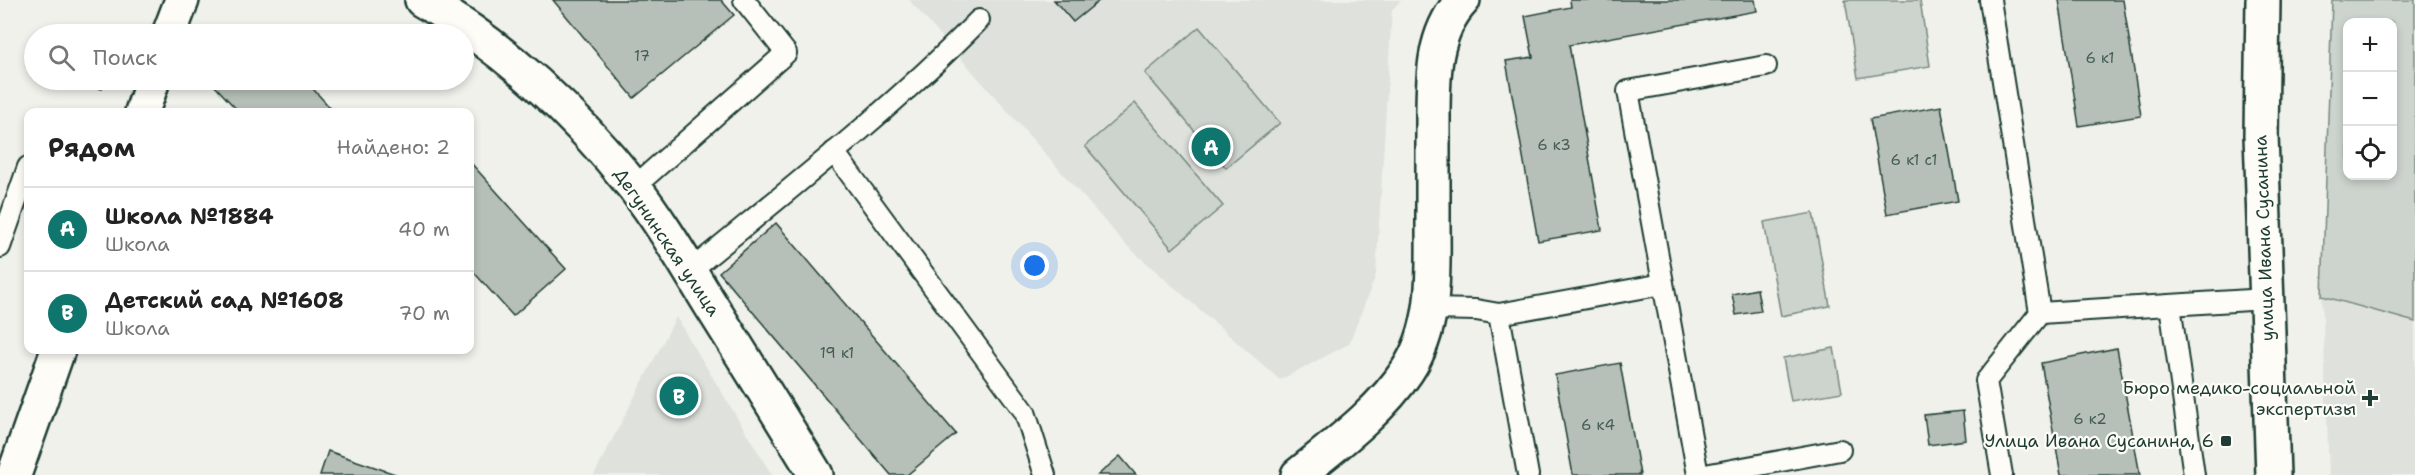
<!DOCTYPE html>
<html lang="ru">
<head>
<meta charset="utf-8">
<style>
	body { margin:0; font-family:"Shantell Sans",sans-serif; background:#f2f2f2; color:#222 }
	.controls { position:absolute; right:18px; top:18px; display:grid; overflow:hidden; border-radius:12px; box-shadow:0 3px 9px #0003 }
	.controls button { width:54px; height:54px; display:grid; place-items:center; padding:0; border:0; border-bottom:2px solid #e0e0e0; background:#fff; color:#222; font:30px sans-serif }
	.you { position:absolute; left:1035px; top:266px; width:21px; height:21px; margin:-15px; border:4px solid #fff; border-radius:50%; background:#1a73e8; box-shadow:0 0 0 9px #1a73e833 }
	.badge { display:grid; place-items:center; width:39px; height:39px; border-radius:50%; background:#0f766e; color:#fff; font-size:20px; font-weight:700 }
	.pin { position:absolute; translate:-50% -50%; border:3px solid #fff; box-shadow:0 2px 6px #0006 }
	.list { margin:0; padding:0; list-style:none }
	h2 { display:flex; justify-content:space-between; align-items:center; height:78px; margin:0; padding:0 24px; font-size:26px }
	h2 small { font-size:20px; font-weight:400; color:#767676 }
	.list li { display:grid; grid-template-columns:39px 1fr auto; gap:18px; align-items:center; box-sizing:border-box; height:84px; padding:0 24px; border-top:2px solid #e0e0e0 }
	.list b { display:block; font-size:22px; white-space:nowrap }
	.list p { margin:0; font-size:20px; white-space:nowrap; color:#767676 }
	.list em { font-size:20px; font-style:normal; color:#767676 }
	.icon { flex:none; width:33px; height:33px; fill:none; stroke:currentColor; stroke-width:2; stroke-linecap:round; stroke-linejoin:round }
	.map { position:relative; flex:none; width:2415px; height:475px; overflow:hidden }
	.search { position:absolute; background:#fff; box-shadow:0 3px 9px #0003; left:24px; top:24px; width:450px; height:66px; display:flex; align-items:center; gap:15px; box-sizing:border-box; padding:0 21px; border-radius:33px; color:#767676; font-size:22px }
	.panel { position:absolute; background:#fff; box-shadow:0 3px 9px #0003; left:24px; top:108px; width:450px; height:246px; border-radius:12px }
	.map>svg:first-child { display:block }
</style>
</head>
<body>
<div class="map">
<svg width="2415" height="475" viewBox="0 0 2415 475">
	<rect width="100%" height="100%" fill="#f0f1eb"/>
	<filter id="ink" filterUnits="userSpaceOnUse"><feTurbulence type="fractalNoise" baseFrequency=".0167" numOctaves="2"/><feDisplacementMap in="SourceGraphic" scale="12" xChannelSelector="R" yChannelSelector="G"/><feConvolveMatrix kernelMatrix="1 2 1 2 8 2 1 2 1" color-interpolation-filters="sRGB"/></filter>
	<g filter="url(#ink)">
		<g fill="#dfe2dc" fill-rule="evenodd">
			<path d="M909,0H1401L1392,10L1376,275L1349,344L1280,380L1126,245Z"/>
			<path d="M2332,0H2415V475H2329L2322,296ZM2348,22H2392V176H2348Z"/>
			<path d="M676,317L772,475H594Z"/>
		</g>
		<g fill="#cdd3cd" stroke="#768880" stroke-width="1.5" fill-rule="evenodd">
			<path d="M1845,0H1920L1930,66L1858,78Z"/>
			<path d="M2332,0H2415V322L2322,296ZM2348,22H2392V176H2348Z"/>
			<path d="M1199,27L1280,123L1226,168L1145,73Z"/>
			<path d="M1135,103L1223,206L1172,249L1085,146Z"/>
			<path d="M1813,213L1830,306L1781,316L1764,222Z"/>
			<path d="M1834,348L1842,392L1791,401L1783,358Z"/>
		</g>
		<g fill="#b6bfb8" stroke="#1f3d34" stroke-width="1.5">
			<path d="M553,0H721L734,15L634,98Z"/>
			<path d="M1054,0H1100L1073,22Z"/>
			<path d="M1570,0H1755L1757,11L1569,45L1602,230L1538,241L1506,61L1533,57L1525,16L1571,7Z"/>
			<path d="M2059,0H2123L2141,116L2079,126Z"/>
			<path d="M75,80H105L102,89Z"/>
			<path d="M219,80H305L334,112H239L214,85Z"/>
			<path d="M1941,106L1958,201L1887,214L1870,119Z"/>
			<path d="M470,162L566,269L513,316L470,268Z"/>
			<path d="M776,223L956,434L907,475H891L719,272Z"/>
			<path d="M1757,289L1761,311L1736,315L1732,294Z"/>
			<path d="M2117,348L2140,475H2061L2041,363Z"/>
			<path d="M1620,363L1640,475H1573L1555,375Z"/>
			<path d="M1963,411L1966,440L1928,445L1924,415Z"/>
			<path d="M328,451L398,475H320Z"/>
			<path d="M1120,456L1136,475H1098Z"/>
		</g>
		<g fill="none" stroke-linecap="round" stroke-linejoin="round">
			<g stroke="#1f3d34" stroke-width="24">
				<g id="service">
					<path d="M1990,0L2040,313L1986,381L2002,475"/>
					<path d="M834,152L1025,412L1045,475"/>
					<path d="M634,187L786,53L744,0"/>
					<path d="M0,247L28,167"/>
					<path d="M690,271C788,190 890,111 979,20"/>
					<path d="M2170,305L2194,475"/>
					<path d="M1431,309L1476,310L1499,314L1663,284"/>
					<path d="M2040,313L2266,299"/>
					<path d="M1499,314L1528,475"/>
					<path d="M1698,475L1628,91L1766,66"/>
					<path d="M1705,475L1840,450"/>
				</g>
			</g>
			<g stroke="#1f3d34" stroke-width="38">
				<g id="minor">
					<path d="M422,0C502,45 576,114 633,186C662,223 686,265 710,304C746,361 781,418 816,475"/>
					<path d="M169,34L182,0"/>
					<path d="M142,112L153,80"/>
					<path d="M14,475L58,350"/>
					<path d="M1298,475C1336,444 1380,412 1407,371C1437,326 1433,272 1433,221C1433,187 1433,154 1433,120C1433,78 1432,33 1463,0"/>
				</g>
			</g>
			<g stroke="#1f3d34" stroke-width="38">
				<path id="tertiary" d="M2263,0L2261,135L2273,475"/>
			</g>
			<use href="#service" stroke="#fdfcf7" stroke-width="20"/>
			<use href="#minor" stroke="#fdfcf7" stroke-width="33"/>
			<use href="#tertiary" stroke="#fdfcf7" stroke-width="33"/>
		</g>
	</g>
	<g fill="#1f3d34" stroke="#fdfcf7" stroke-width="2">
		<path d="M2367 389h6v6h6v6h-6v6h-6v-6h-6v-6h6z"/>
		<rect x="2220" y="435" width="12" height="12" rx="3"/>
	</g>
	<g text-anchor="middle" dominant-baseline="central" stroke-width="4.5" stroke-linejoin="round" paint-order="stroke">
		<g font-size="15" fill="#455e55">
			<text x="642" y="56">17</text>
			<text x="2100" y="58">6 к1</text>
			<text x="1554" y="145">6 к3</text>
			<text x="1914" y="160">6 к1 с1</text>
			<text x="837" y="353">19 к1</text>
			<text x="2090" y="419">6 к2</text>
			<text x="1598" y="425">6 к4</text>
		</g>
		<g font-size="18" fill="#1f3d34" stroke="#fdfcf7">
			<text transform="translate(2264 238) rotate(-92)">улица Ивана Сусанина</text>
			<text transform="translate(667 242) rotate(56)">Дегунинская улица</text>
		</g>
		<g font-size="18" fill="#1f3d34" stroke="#fdfcf7" text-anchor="end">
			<text x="2356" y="388">Бюро медико-социальной<tspan x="2356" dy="21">экспертизы</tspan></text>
			<text x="2214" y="441">Улица Ивана Сусанина, 6</text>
		</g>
	</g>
</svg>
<div class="controls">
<button>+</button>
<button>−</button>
<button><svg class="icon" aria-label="locate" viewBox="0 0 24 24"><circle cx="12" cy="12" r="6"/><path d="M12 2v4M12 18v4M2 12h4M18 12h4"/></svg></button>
</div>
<div class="you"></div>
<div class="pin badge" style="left:1211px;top:147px">A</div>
<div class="pin badge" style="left:679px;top:396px">B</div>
<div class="search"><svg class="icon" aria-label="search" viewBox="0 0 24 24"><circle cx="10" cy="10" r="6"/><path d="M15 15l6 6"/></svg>Поиск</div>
<section class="panel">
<h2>Рядом<small>Найдено: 2</small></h2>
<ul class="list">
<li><span class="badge">A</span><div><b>Школа №1884</b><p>Школа</p></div><em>40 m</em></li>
<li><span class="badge">B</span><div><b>Детский сад №1608</b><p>Школа</p></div><em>70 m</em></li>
</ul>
</section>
</div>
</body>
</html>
